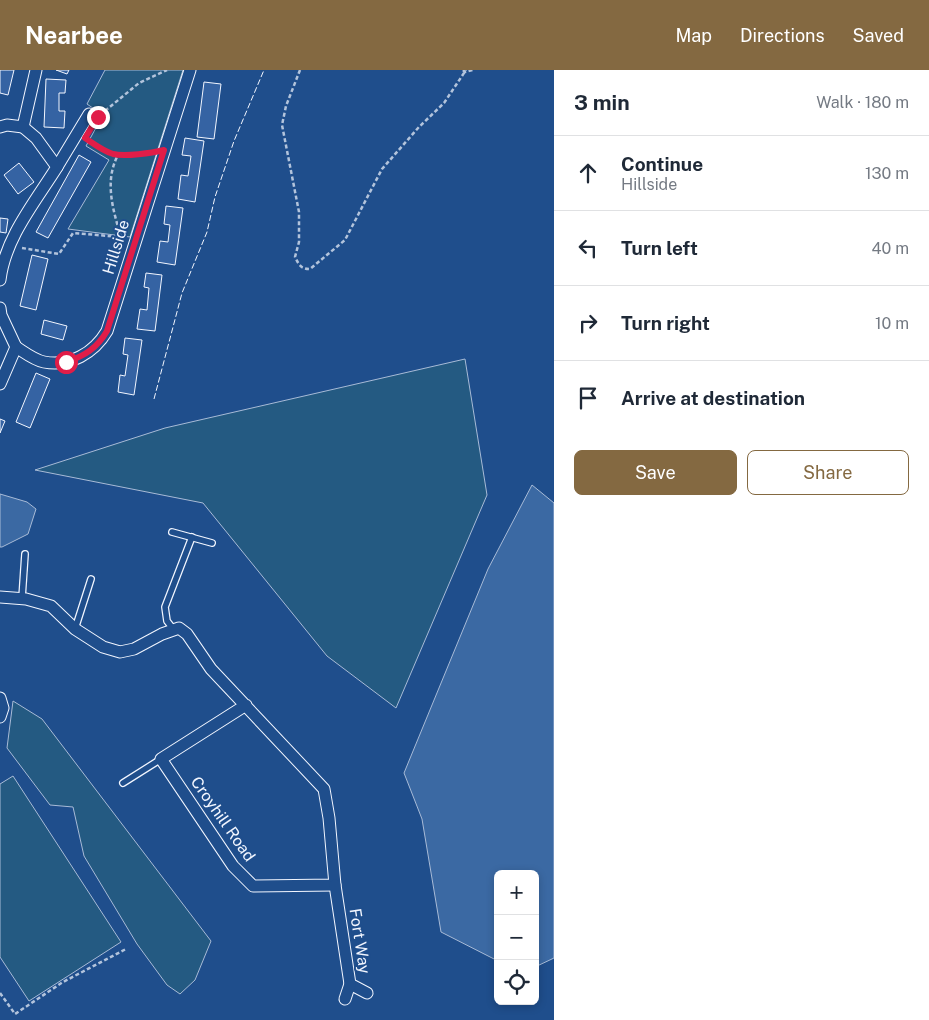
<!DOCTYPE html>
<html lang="en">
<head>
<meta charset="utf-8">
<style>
	body { margin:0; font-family:"Public Sans",sans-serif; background:#f6f6f7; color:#1f2937 }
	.controls { position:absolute; right:15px; bottom:15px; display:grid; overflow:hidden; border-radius:8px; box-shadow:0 2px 8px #0003 }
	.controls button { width:45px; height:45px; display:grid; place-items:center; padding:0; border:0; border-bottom:1px solid #e0e1e3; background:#fff; color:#1f2937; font:25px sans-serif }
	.stop { position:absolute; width:15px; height:15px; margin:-11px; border:4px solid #e11d48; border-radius:50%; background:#fff }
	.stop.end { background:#e11d48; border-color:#fff; box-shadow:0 1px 5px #0008 }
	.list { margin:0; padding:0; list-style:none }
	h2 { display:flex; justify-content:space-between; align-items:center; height:65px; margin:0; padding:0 20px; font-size:21px }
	h2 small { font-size:16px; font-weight:400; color:#747a83 }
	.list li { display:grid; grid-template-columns:32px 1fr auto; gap:15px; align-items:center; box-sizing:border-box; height:75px; padding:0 20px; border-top:1px solid #e0e1e3 }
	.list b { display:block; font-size:19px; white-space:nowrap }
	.list p { margin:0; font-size:16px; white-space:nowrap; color:#747a83 }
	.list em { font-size:16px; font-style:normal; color:#747a83 }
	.actions { display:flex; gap:10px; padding:15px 20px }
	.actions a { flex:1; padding:11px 0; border:1px solid #846941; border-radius:8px; text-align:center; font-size:18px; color:#846941 }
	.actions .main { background:#846941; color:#fff }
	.icon { flex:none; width:28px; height:28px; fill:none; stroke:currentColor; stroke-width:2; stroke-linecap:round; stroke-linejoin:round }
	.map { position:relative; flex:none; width:554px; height:950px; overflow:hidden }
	header { display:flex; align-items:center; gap:30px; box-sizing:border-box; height:70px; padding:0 25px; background:#846941; color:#fff }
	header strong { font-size:24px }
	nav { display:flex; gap:28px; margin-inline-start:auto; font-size:18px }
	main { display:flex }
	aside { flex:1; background:#fff }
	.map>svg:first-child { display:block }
</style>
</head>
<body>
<header>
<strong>Nearbee</strong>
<nav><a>Map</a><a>Directions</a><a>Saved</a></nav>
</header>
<main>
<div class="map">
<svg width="554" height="950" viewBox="0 0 554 950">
	<rect width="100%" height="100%" fill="#1f4e8c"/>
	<g fill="#245a82" stroke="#a8bbd7">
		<path d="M105,0H183L130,167L68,159L109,90L86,76L103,45L87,34Z"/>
		<path d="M465,289L487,425L396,638L327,586L203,433L35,400L165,358Z"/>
		<path d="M13,631L42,649L211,871L195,910L180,924L167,915L137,874L84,786L73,737L50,735L7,678Z"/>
		<path d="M13,706L121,872L29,931L0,887V714Z"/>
	</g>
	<g fill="#3b69a3" stroke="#a8bbd7">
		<path d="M532,415L554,433V888L535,897V804H498V891L441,862L422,749L404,703L488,499Z"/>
		<path d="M0,424L27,432L36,439L28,464L2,477H0Z"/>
	</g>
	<g fill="#3563a3" stroke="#f2f6ff">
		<path d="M0,0H14L8,25L0,23Z"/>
		<path d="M56,0H69L67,4Z"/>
		<path d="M46,9L66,10L65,23H59V41H65L64,58L44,57Z"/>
		<path d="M204,12L221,14L214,69L197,67Z"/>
		<path d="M185,68L204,71L195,132L178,129L181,105L188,106L191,86L182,85Z"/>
		<path d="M79,85L91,92L48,168L36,162Z"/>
		<path d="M19,93L34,112L18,124L4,105Z"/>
		<path d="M166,136L183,138L175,195L157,192L160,171L168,172L170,155L164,154Z"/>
		<path d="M0,148L8,149L6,163L0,162Z"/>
		<path d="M32,185L48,189L36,240L20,236Z"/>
		<path d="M146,203L162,205L155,261L137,259L140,239L147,240L149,218L144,217Z"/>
		<path d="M44,250L67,256L63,270L41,264Z"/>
		<path d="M125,268L142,270L134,325L118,322L120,305L125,306L128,285L123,284Z"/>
		<path d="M36,303L50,309L30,358L16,352Z"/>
		<path d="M0,349L5,351L0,363Z"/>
	</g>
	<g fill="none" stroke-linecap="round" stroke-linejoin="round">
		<g stroke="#f2f6ff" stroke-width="8">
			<g id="service">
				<path d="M172,462L212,473"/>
				<path d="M22,528L25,484"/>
				<path d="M75,559L91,509"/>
				<path d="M174,560L167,551L165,537L192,467"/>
				<path d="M123,713L161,689"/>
			</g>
		</g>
		<g stroke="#f2f6ff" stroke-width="13">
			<g id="minor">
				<path d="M0,57L7,55L23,57L36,0"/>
				<path d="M57,97L89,44"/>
				<path d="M0,210C5,168 35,132 57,97L36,68L23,57"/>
				<path d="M0,238L1,245L16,277"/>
				<path d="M16,277C24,282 34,290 44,292C70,297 94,283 107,261L190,0"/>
				<path d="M0,314L16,277"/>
				<path d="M0,527L26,529L51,536L75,559L103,577L120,582L134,579L162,564L179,558L187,564L211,599L324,719L329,748L335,815L253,816L233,796L161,689L246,635"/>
				<path d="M0,628L3,638L0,647"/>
				<path d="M335,815L350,914L367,923"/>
				<path d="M345,929L350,914"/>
			</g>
		</g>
		<g stroke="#b3c4dc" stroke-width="2.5" stroke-dasharray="4 2.5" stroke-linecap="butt">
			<path d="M300,0L286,36L282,55L299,142V172L295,187C299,195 301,199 310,199L345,170L382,99L419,57L444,33L466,0"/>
			<path d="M463,0L465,2L473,0"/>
			<path d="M100,45L139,13L167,0"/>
			<path d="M87,70L111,84L118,85L153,82"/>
			<path d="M22,178L59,184L73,163L121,167C113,140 104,111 118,85"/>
			<path d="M0,923L15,944L63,912L126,879"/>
		</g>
		<use href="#service" stroke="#1f4e8c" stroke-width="5.5"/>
		<use href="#minor" stroke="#1f4e8c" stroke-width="11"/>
		<path stroke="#f2f6ff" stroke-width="1" stroke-dasharray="6 2.5" stroke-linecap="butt" d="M154,329L182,223L207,162L215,127L234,71L264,0"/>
	</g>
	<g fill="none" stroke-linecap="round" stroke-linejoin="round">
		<path stroke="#e11d48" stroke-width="6" d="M66,292C85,286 97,278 107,261L164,80C152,83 125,87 113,84C103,81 94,74 85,68L98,47"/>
	</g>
	<g text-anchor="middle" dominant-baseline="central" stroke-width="4" stroke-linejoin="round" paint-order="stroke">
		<g font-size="16" fill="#f2f6ff" stroke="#1f4e8c">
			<text transform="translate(116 177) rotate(-73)">Hillside</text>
			<text transform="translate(223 749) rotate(55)">Croyhill Road</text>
			<text transform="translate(360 871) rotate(81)">Fort Way</text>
		</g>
	</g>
</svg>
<div class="controls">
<button>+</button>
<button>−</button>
<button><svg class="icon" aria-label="locate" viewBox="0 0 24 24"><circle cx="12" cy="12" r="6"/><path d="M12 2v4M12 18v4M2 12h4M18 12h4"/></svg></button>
</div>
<div class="stop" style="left:66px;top:292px"></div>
<div class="stop end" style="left:98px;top:47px"></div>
</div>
<aside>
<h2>3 min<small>Walk · 180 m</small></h2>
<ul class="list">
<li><svg class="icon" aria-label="ahead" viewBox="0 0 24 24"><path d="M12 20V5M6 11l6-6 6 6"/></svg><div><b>Continue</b><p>Hillside</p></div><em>130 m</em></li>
<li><svg class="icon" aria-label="left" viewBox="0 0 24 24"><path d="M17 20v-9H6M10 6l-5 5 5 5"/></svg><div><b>Turn left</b></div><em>40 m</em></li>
<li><svg class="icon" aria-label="right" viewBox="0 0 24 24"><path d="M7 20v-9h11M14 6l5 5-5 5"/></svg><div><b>Turn right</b></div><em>10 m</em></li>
<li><svg class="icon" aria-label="arrive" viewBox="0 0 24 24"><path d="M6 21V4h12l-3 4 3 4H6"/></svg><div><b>Arrive at destination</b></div></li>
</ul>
<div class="actions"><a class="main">Save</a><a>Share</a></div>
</aside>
</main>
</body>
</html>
